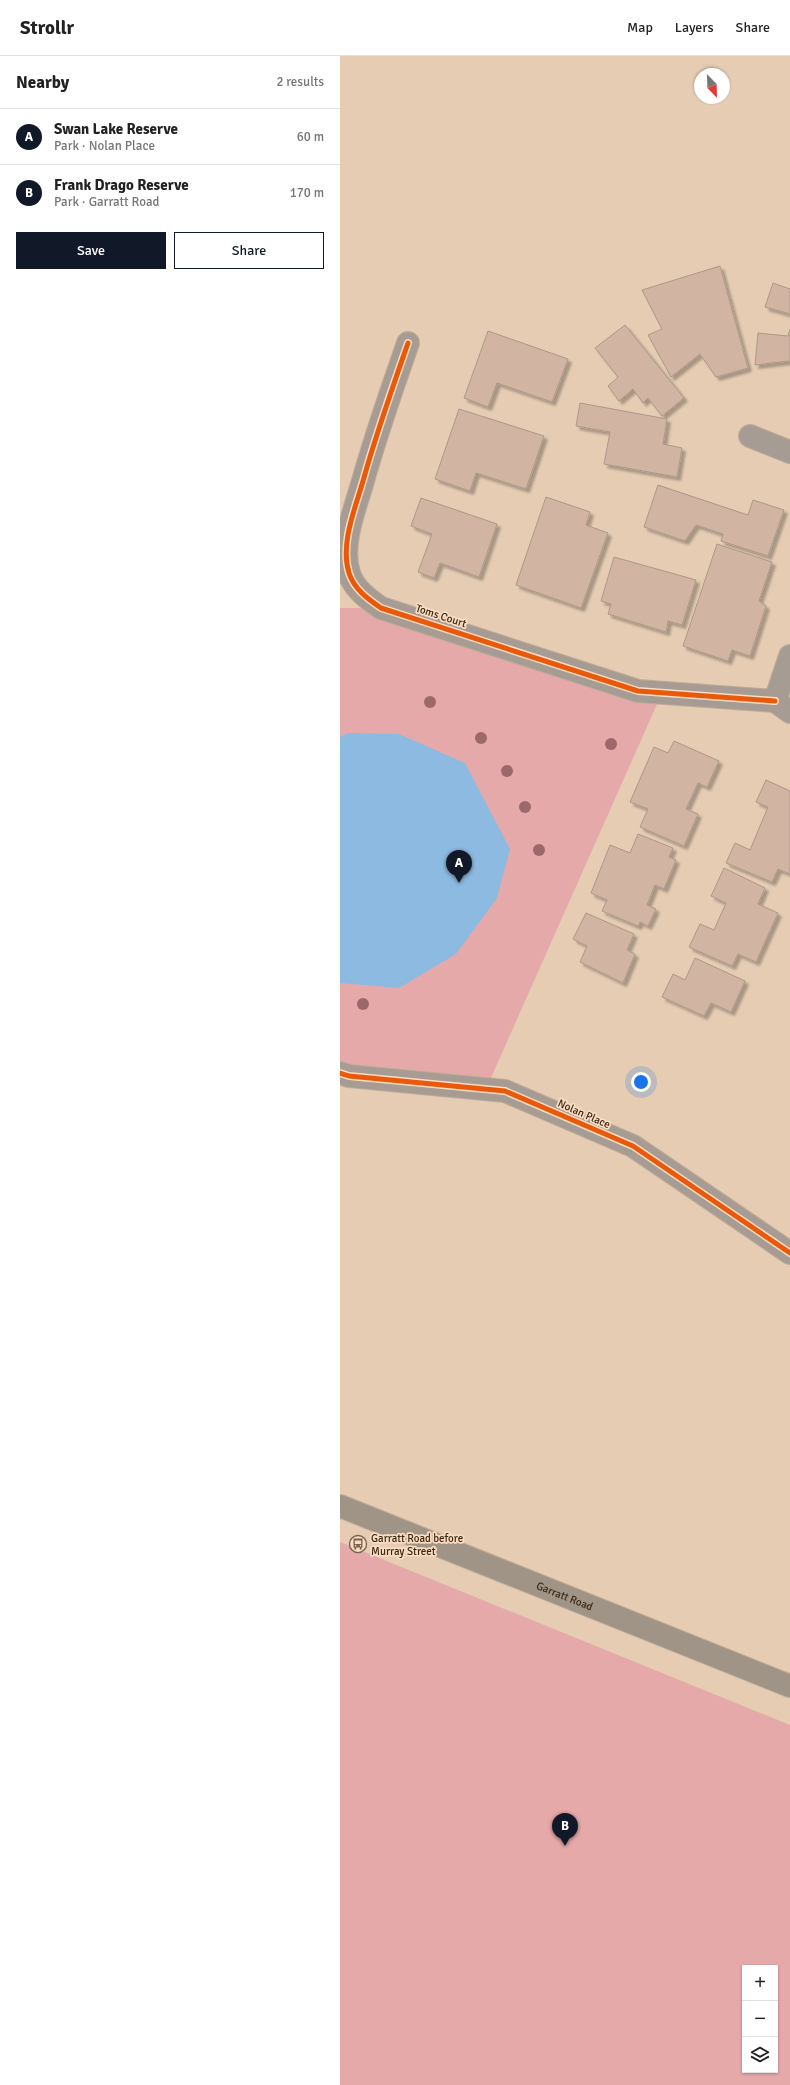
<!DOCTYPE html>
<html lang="en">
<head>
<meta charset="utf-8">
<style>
	body { margin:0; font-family:Signika,sans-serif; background:#f2f2f2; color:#222 }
	.controls { position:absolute; right:12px; bottom:12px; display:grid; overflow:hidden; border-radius:0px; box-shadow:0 1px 3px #0004 }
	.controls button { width:36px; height:36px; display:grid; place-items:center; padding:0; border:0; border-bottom:1px solid #e0e0e0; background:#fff; color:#222; font:20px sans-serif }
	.compass { position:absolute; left:354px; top:12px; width:36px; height:36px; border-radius:50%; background:#fff; box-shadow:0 1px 3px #0004; rotate:157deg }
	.you { position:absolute; left:301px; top:1026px; width:14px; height:14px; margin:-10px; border:3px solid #fff; border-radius:50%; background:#1a73e8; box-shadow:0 0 0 6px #1a73e833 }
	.badge { display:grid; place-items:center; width:26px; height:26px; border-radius:50%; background:#111827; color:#fff; font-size:13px; font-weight:700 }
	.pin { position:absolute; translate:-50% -33px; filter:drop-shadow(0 1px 2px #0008) }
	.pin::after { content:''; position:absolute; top:21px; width:14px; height:12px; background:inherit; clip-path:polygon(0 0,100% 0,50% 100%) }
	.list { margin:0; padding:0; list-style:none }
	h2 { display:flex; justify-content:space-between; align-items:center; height:52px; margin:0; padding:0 16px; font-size:17px }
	h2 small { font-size:13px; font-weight:400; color:#767676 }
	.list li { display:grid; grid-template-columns:26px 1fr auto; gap:12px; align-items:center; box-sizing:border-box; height:56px; padding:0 16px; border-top:1px solid #e0e0e0 }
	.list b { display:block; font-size:15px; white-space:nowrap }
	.list p { margin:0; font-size:13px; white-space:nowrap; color:#767676 }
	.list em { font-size:13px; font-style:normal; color:#767676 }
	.actions { display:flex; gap:8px; padding:12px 16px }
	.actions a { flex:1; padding:9px 0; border:1px solid #111827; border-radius:0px; text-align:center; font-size:14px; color:#111827 }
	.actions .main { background:#111827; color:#fff }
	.icon { flex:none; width:22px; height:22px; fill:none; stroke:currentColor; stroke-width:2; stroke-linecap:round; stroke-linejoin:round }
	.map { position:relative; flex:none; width:450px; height:2029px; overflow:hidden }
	header { display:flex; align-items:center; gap:24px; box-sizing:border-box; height:56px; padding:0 20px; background:#fff; border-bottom:1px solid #e0e0e0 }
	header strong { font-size:19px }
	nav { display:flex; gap:22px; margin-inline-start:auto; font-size:14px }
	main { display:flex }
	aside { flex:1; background:#fff }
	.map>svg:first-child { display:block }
</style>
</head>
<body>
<header>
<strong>Strollr</strong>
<nav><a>Map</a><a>Layers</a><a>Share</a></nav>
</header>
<main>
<aside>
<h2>Nearby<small>2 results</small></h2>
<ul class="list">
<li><span class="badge">A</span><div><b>Swan Lake Reserve</b><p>Park · Nolan Place</p></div><em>60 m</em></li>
<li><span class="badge">B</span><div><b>Frank Drago Reserve</b><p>Park · Garratt Road</p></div><em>170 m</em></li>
</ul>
<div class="actions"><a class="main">Save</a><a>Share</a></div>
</aside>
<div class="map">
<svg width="450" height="2029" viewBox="0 0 450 2029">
	<defs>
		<filter id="shadow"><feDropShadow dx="3.5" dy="3.5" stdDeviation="1" flood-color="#0004"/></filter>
	</defs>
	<rect width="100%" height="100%" fill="#e5ccb3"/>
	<g fill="#e6a9a9" fill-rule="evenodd">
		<path d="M0,552H41L322,637L146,1033L0,1017Z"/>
		<path d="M0,1486L450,1669V2029H0ZM405,1912H435V2014H405Z"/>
	</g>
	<path fill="#8dbae0" d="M7,677L59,678L125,707L170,793L157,842L116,898L59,932L0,927V681Z"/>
	<g fill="#d1b5a2" stroke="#ad9788" filter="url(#shadow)">
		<path d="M380,210L408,312L376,321L360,298L331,321L308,279L322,273L302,234Z"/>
		<path d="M433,227L450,233V258L425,251Z"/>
		<path d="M285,269L344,342L322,360L308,342L303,347L293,333L279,345L268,330L278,321L255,292Z"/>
		<path d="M450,273V306L448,305L415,309L418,277L448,280Z"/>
		<path d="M148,275L228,303L212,346L157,327L148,351L124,342Z"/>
		<path d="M240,347L327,363L323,388L342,392L337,421L264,408L270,376L236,370Z"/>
		<path d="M119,353L204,380L186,433L136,417L130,435L95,423Z"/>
		<path d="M318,429L408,459L413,444L444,454L428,500L381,485L383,478L356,469L345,485L304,471Z"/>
		<path d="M206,441L250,456L246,469L268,477L241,552L176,529Z"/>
		<path d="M81,442L157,468L139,521L100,507L94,522L78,516L92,478L71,470Z"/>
		<path d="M377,488L432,506L419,545L426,550L410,600L392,594L388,605L343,590Z"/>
		<path d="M274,501L356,524L342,569L328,565L326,576L268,558L271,548L261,545Z"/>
		<path d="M334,685L379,705L367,731L358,727L346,753L358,758L344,790L300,771L308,753L290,746L314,691L328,697Z"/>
		<path d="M426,724L450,735V818L438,813L432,826L386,807L395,787L410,794L428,751L416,746Z"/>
		<path d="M298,778L333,792L329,801L336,804L324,833L315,829L307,849L316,853L308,870L300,866L298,870L262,855L267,844L251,837L270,789L290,797Z"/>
		<path d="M384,812L425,832L418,848L438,857L416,906L398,898L392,910L349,891L360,868L374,874L386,847L371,840Z"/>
		<path d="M246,857L294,878L287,894L295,898L283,927L240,906L247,890L233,883Z"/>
		<path d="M355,902L405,925L391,956L371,947L364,960L322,941L333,918L345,924Z"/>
	</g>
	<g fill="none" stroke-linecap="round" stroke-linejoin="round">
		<g stroke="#bfab98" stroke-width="24">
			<g id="street">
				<path d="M68,287C52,333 36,378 23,425C15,453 0,488 9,517C14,533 28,543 41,552L298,635L435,645"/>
				<path d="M410,380L450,396"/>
				<path d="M435,645L450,600"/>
				<path d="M435,645L450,656"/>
				<path d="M0,1017L9,1020L165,1035L293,1090L450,1197"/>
			</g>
		</g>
		<g stroke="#bfab98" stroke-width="24">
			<g id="primary">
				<path id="s1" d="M0,1450L450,1630"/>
			</g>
		</g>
		<use href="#street" stroke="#a69c93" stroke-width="22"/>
		<use href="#primary" stroke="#a09486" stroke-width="22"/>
		<g stroke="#f9dcc1" stroke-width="8">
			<g id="cycleway">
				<path d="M68,287C52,333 36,378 23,425C15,453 0,488 9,517C14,533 28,543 41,552L298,635L435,645"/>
				<path d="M0,1017L9,1020L165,1035L293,1090L450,1197"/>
			</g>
		</g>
		<use href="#cycleway" stroke="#e8590c" stroke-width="5"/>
	</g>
	<g fill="#9c686a">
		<circle cx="90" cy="646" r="6"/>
		<circle cx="141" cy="682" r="6"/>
		<circle cx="271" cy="688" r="6"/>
		<circle cx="167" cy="715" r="6"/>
		<circle cx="185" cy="751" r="6"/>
		<circle cx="199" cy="794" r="6"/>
		<circle cx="23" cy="948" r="6"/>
	</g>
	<defs>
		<g id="bus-ring" transform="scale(0.9)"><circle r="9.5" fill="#f9dcc1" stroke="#76614d" stroke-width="1.5"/><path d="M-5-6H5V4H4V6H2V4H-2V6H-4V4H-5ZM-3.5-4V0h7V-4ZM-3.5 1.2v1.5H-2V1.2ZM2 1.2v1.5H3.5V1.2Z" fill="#76614d"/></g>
	</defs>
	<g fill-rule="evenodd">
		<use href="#bus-ring" x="18" y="1488"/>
	</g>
	<g text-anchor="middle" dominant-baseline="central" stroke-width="3.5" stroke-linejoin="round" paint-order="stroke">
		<g font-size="11" fill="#3a2816" stroke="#f9dcc1">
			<text transform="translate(101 560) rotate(18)">Toms Court</text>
			<text transform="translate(244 1058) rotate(24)">Nolan Place</text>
			<text stroke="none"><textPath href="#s1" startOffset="242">Garratt Road</textPath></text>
		</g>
		<g font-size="11" fill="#3a2816" stroke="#f9dcc1" text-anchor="start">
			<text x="31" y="1482">Garratt Road before<tspan x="31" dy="13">Murray Street</tspan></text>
		</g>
	</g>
</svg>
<div class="controls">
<button>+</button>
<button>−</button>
<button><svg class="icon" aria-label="layers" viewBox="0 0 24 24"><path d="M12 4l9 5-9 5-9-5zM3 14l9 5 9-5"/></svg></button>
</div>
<svg class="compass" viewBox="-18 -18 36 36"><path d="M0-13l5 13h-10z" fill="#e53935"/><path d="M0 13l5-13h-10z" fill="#767676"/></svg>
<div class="you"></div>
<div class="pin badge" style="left:119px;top:827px">A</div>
<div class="pin badge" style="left:225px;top:1790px">B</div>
</div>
</main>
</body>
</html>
